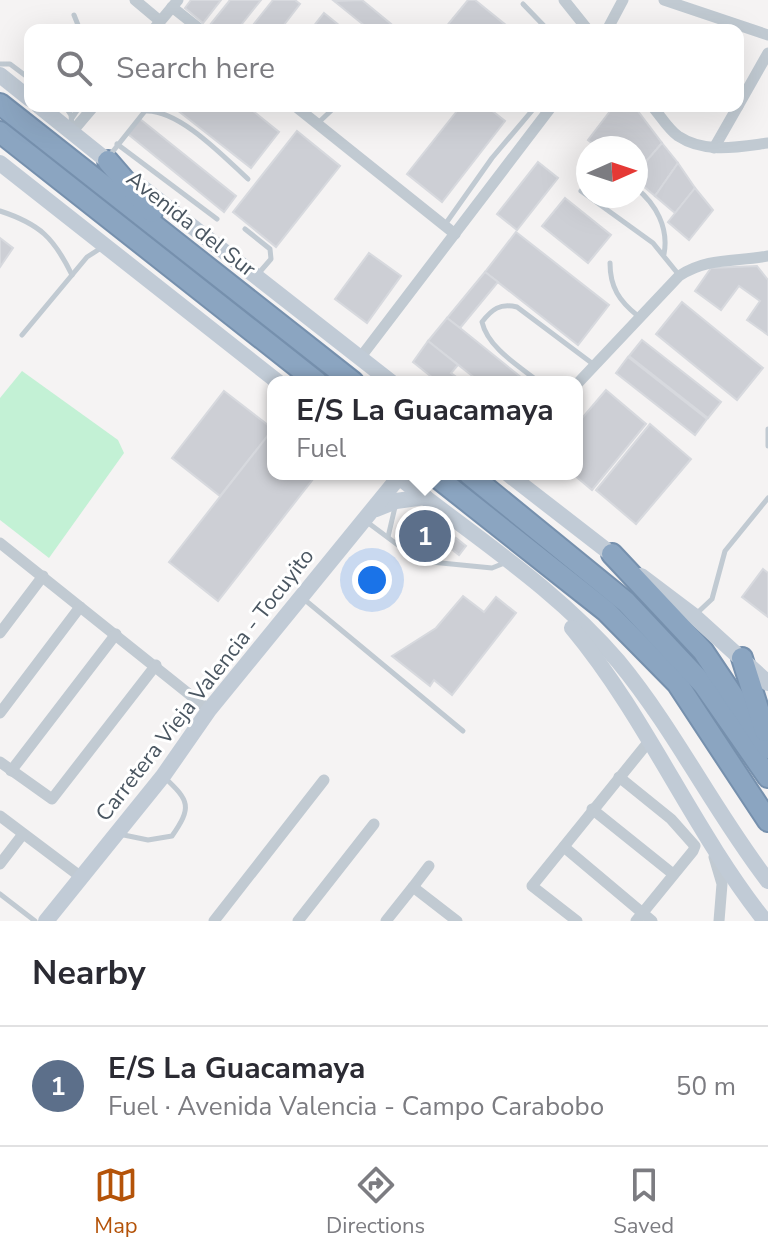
<!DOCTYPE html>
<html lang="en">
<head>
<meta charset="utf-8">
<style>
	body { margin:0; font-family:"Nunito Sans",sans-serif; background:#f2f2f3; color:#2b2b33 }
	.compass { position:absolute; left:576px; top:136px; width:72px; height:72px; border-radius:50%; background:#fff; box-shadow:0 8px 32px #0002; rotate:87deg }
	.you { position:absolute; left:372px; top:580px; width:28px; height:28px; margin:-20px; border:6px solid #fff; border-radius:50%; background:#1a73e8; box-shadow:0 0 0 12px #1a73e833 }
	.badge { display:grid; place-items:center; width:52px; height:52px; border-radius:50%; background:#b45309; color:#fff; font-size:26px; font-weight:700 }
	.pin { position:absolute; translate:-50% -50%; border:4px solid #fff; box-shadow:0 2px 8px #0006 }
	.popup { position:absolute; left:267px; top:376px; width:316px; height:104px; box-sizing:border-box; display:grid; place-content:center; border-radius:16px; background:#fff; filter:drop-shadow(0 2px 6px #0005); font-size:26px; white-space:nowrap; color:#7c7c81 }
	.popup b { font-size:30px; color:#2b2b33 }
	.popup::after { content:''; position:absolute; left:50%; top:100%; margin-left:-16px; border:16px solid transparent; border-top-color:#fff }
	.list { margin:0; padding:0; list-style:none }
	h2 { display:flex; justify-content:space-between; align-items:center; height:104px; margin:0; padding:0 32px; font-size:34px }
	h2 small { font-size:26px; font-weight:400; color:#7c7c81 }
	.list li { display:grid; grid-template-columns:52px 1fr auto; gap:24px; align-items:center; box-sizing:border-box; height:120px; padding:0 32px; border-top:2px solid #e1e1e2 }
	.list b { display:block; font-size:30px; white-space:nowrap }
	.list p { margin:0; font-size:26px; white-space:nowrap; color:#7c7c81 }
	.list em { font-size:26px; font-style:normal; color:#7c7c81 }
	.icon { flex:none; width:44px; height:44px; fill:none; stroke:currentColor; stroke-width:2; stroke-linecap:round; stroke-linejoin:round }
	.map { position:relative; flex:none; width:768px; height:921px; overflow:hidden }
	.search { position:absolute; background:#fff; box-shadow:0 8px 32px #0002; left:24px; right:24px; top:24px; height:88px; display:flex; align-items:center; gap:20px; box-sizing:border-box; padding:0 28px; border-radius:16px; color:#7c7c81; font-size:30px }
	.sheet { height:224px; background:#fff }
	nav { display:flex; justify-content:space-around; align-items:center; box-sizing:border-box; height:112px; border-top:2px solid #e1e1e2; background:#fff; font-size:22px; color:#7c7c81 }
	nav a { display:grid; justify-items:center; gap:4px }
	nav .on { color:#b45309 }
	.map>svg:first-child { display:block }
</style>
</head>
<body>
<div class="map">
<svg width="768" height="921" viewBox="0 0 768 921">
	<rect width="100%" height="100%" fill="#f5f3f3"/>
	<path fill="#c3f1d5" d="M22,371L118,440L124,453L49,558L0,520V398Z"/>
	<g fill="#cdcfd5" stroke="#d7d9de" stroke-width="2">
		<path d="M191,0H221L203,23L185,8Z"/>
		<path d="M230,0H261L237,30H214L209,26Z"/>
		<path d="M273,0H295L300,4L280,30H249Z"/>
		<path d="M362,0L391,24L386,30H370L334,1Z"/>
		<path d="M468,0H475L512,30H448L445,28Z"/>
		<path d="M324,13L345,30H316L313,27Z"/>
		<path d="M172,106H247L279,132L251,168Z"/>
		<path d="M461,106H486L505,121L442,202L407,174Z"/>
		<path d="M614,106H634L662,143L636,173V148H598L588,140Z"/>
		<path d="M140,119L236,196L224,212L128,134Z"/>
		<path d="M297,131L340,166L276,247L233,212Z"/>
		<path d="M662,143L678,163L655,196L636,180V173Z"/>
		<path d="M538,162L558,178L517,230L497,214Z"/>
		<path d="M678,163L695,188L675,213L655,196Z"/>
		<path d="M695,188L713,210L689,240L668,222Z"/>
		<path d="M565,198L611,235L588,263L542,226Z"/>
		<path d="M516,232L609,305L578,345L485,272Z"/>
		<path d="M0,238L13,248L0,267Z"/>
		<path d="M369,253L401,276L367,323L335,299Z"/>
		<path d="M757,266L768,280V335L747,320L760,301L739,286L721,310L695,291L711,268Z"/>
		<path d="M485,272L498,282L460,328L447,318Z"/>
		<path d="M682,302L763,368L737,400L656,334Z"/>
		<path d="M447,318L460,328L527,382H480L428,341Z"/>
		<path d="M642,340L721,402L708,418L629,356Z"/>
		<path d="M428,341L458,365L451,373L463,382H438L413,362Z"/>
		<path d="M628,357L707,419L695,435L616,373Z"/>
		<path d="M606,390L646,424L592,490L573,474H577V424Z"/>
		<path d="M224,391L273,429L220,496L172,458Z"/>
		<path d="M650,424L691,459L636,524L596,490Z"/>
		<path d="M273,429V474H317L218,601L169,562Z"/>
		<path d="M416,509L426,517L419,526L409,518Z"/>
		<path d="M436,524L446,532L439,541L429,533Z"/>
		<path d="M456,538L466,546L459,555L449,547Z"/>
		<path d="M763,569L768,573V617L742,597Z"/>
		<path d="M463,596L484,612L496,597L516,613L452,695L434,680L430,686L392,656L436,628Z"/>
	</g>
	<g fill="none" stroke-linecap="round" stroke-linejoin="round">
		<g stroke="#7690ad" stroke-width="24">
			<g id="highway">
				<path d="M0,104L353,382"/>
				<path d="M0,132L317,382"/>
				<path d="M108,161L152,212"/>
				<path d="M433,474L606,611L677,683L768,821"/>
				<path d="M469,474L626,602L704,685L768,777"/>
				<path d="M612,554L703,651L768,748"/>
				<path d="M742,658L765,731"/>
			</g>
		</g>
		<g stroke="#c1cad2" stroke-width="5">
			<path d="M523,4L548,30"/>
			<path d="M74,15L80,30"/>
			<path d="M0,64H10L30,79"/>
			<path d="M65,106L71,115L72,127"/>
			<path d="M72,118L80,106"/>
			<path d="M318,123L336,106"/>
			<path d="M117,144L217,219"/>
			<path d="M110,155L145,111C179,109 224,157 248,179"/>
			<path d="M636,188C656,204 669,228 664,254"/>
			<path d="M581,191L653,243L679,275"/>
			<path d="M0,211C40,224 54,238 72,275"/>
			<path d="M444,226L492,158L536,106"/>
			<path d="M245,229L270,249L271,259L258,274"/>
			<path d="M610,263C610,287 619,301 638,316"/>
			<path d="M22,335L87,257L101,248"/>
			<path d="M539,382C519,366 488,348 482,322C492,309 500,303 517,307L593,364"/>
			<path d="M768,429V446"/>
			<path d="M367,522L410,554L431,562L492,568L507,562"/>
			<path d="M388,537L395,507"/>
			<path d="M305,600L463,731"/>
			<path d="M695,615L712,599L725,551L768,498"/>
			<path d="M119,834L148,840L172,836C192,807 190,801 164,777"/>
			<path d="M0,894L35,921"/>
		</g>
		<g stroke="#c1cad2" stroke-width="11">
			<path d="M135,0L160,21"/>
			<path d="M564,0L588,30"/>
			<path d="M664,0L768,35"/>
			<path d="M172,7L201,30"/>
			<path d="M153,30L178,0"/>
			<path d="M607,30L623,0"/>
			<path d="M295,106L455,234"/>
			<path d="M652,106C660,115 668,129 678,136C705,154 738,147 768,143"/>
			<path d="M738,106L768,53"/>
			<path d="M72,132L94,106"/>
			<path d="M714,148L738,106"/>
			<path d="M360,358L552,106"/>
			<path d="M577,384L679,276C708,257 736,262 768,256"/>
			<path d="M0,543L209,710"/>
			<path d="M0,633L43,576"/>
			<path d="M0,713L80,607"/>
			<path d="M0,762L52,799L156,665"/>
			<path d="M11,771L116,634"/>
			<path d="M619,777L671,819L695,846L693,851L636,921"/>
			<path d="M592,809L673,874"/>
			<path d="M0,816L81,877"/>
			<path d="M564,847L652,921"/>
			<path d="M714,857L722,884L719,921"/>
			<path d="M0,864L23,834"/>
			<path d="M413,887L429,866"/>
			<path d="M214,921L324,780"/>
			<path d="M298,921L374,824"/>
			<path d="M386,921L413,887L457,921"/>
			<path d="M577,921L532,886L650,740"/>
		</g>
		<g stroke="#c1cbd6" stroke-width="16">
			<path d="M0,75L30,99"/>
			<path d="M39,106L115,167"/>
			<path d="M0,163L278,382"/>
			<path d="M134,181L391,382"/>
			<path d="M395,474C470,534 555,587 618,661C675,730 714,811 768,881"/>
			<path d="M508,474L619,560"/>
			<path d="M376,509L396,501L425,497"/>
			<path d="M641,576L694,616L768,683"/>
			<path d="M572,628C647,718 692,829 765,921"/>
			<path d="M46,921L163,776L209,710L399,477"/>
		</g>
		<use href="#highway" stroke="#8ba5c1" stroke-width="20"/>
	</g>
	<g text-anchor="middle" dominant-baseline="central" stroke-width="6" stroke-linejoin="round" paint-order="stroke">
		<g font-size="22" fill="#4a5661" stroke="#fff">
			<text transform="translate(191 224) rotate(38)">Avenida del Sur</text>
			<text transform="translate(205 685) rotate(-52)">Carretera Vieja Valencia - Tocuyito</text>
		</g>
	</g>
</svg>
<svg class="compass" viewBox="-18 -18 36 36"><path d="M0-13l5 13h-10z" fill="#e53935"/><path d="M0 13l5-13h-10z" fill="#7c7c81"/></svg>
<div class="you"></div>
<div class="pin badge" style="left:425px;top:536px;background:#5c6f8a">1</div>
<div class="popup"><b>E/S La Guacamaya</b>Fuel</div>
<div class="search"><svg class="icon" aria-label="search" viewBox="0 0 24 24"><circle cx="10" cy="10" r="6"/><path d="M15 15l6 6"/></svg>Search here</div>
</div>
<section class="sheet">
<h2>Nearby<small></small></h2>
<ul class="list">
<li><span class="badge" style="background:#5c6f8a">1</span><div><b>E/S La Guacamaya</b><p>Fuel · Avenida Valencia - Campo Carabobo</p></div><em>50 m</em></li>
</ul>
</section>
<nav>
<a class="on"><svg class="icon" aria-label="map" viewBox="0 0 24 24"><path d="M3 6l6-2 6 2 6-2v14l-6 2-6-2-6 2zM9 4v14M15 6v14"/></svg>Map</a>
<a><svg class="icon" aria-label="directions" viewBox="0 0 24 24"><path d="M12 3l9 9-9 9-9-9zM9 14v-3h6M13 9l2 2-2 2"/></svg>Directions</a>
<a><svg class="icon" aria-label="saved" viewBox="0 0 24 24"><path d="M7 4h10v16l-5-4-5 4z"/></svg>Saved</a>
</nav>
</body>
</html>
